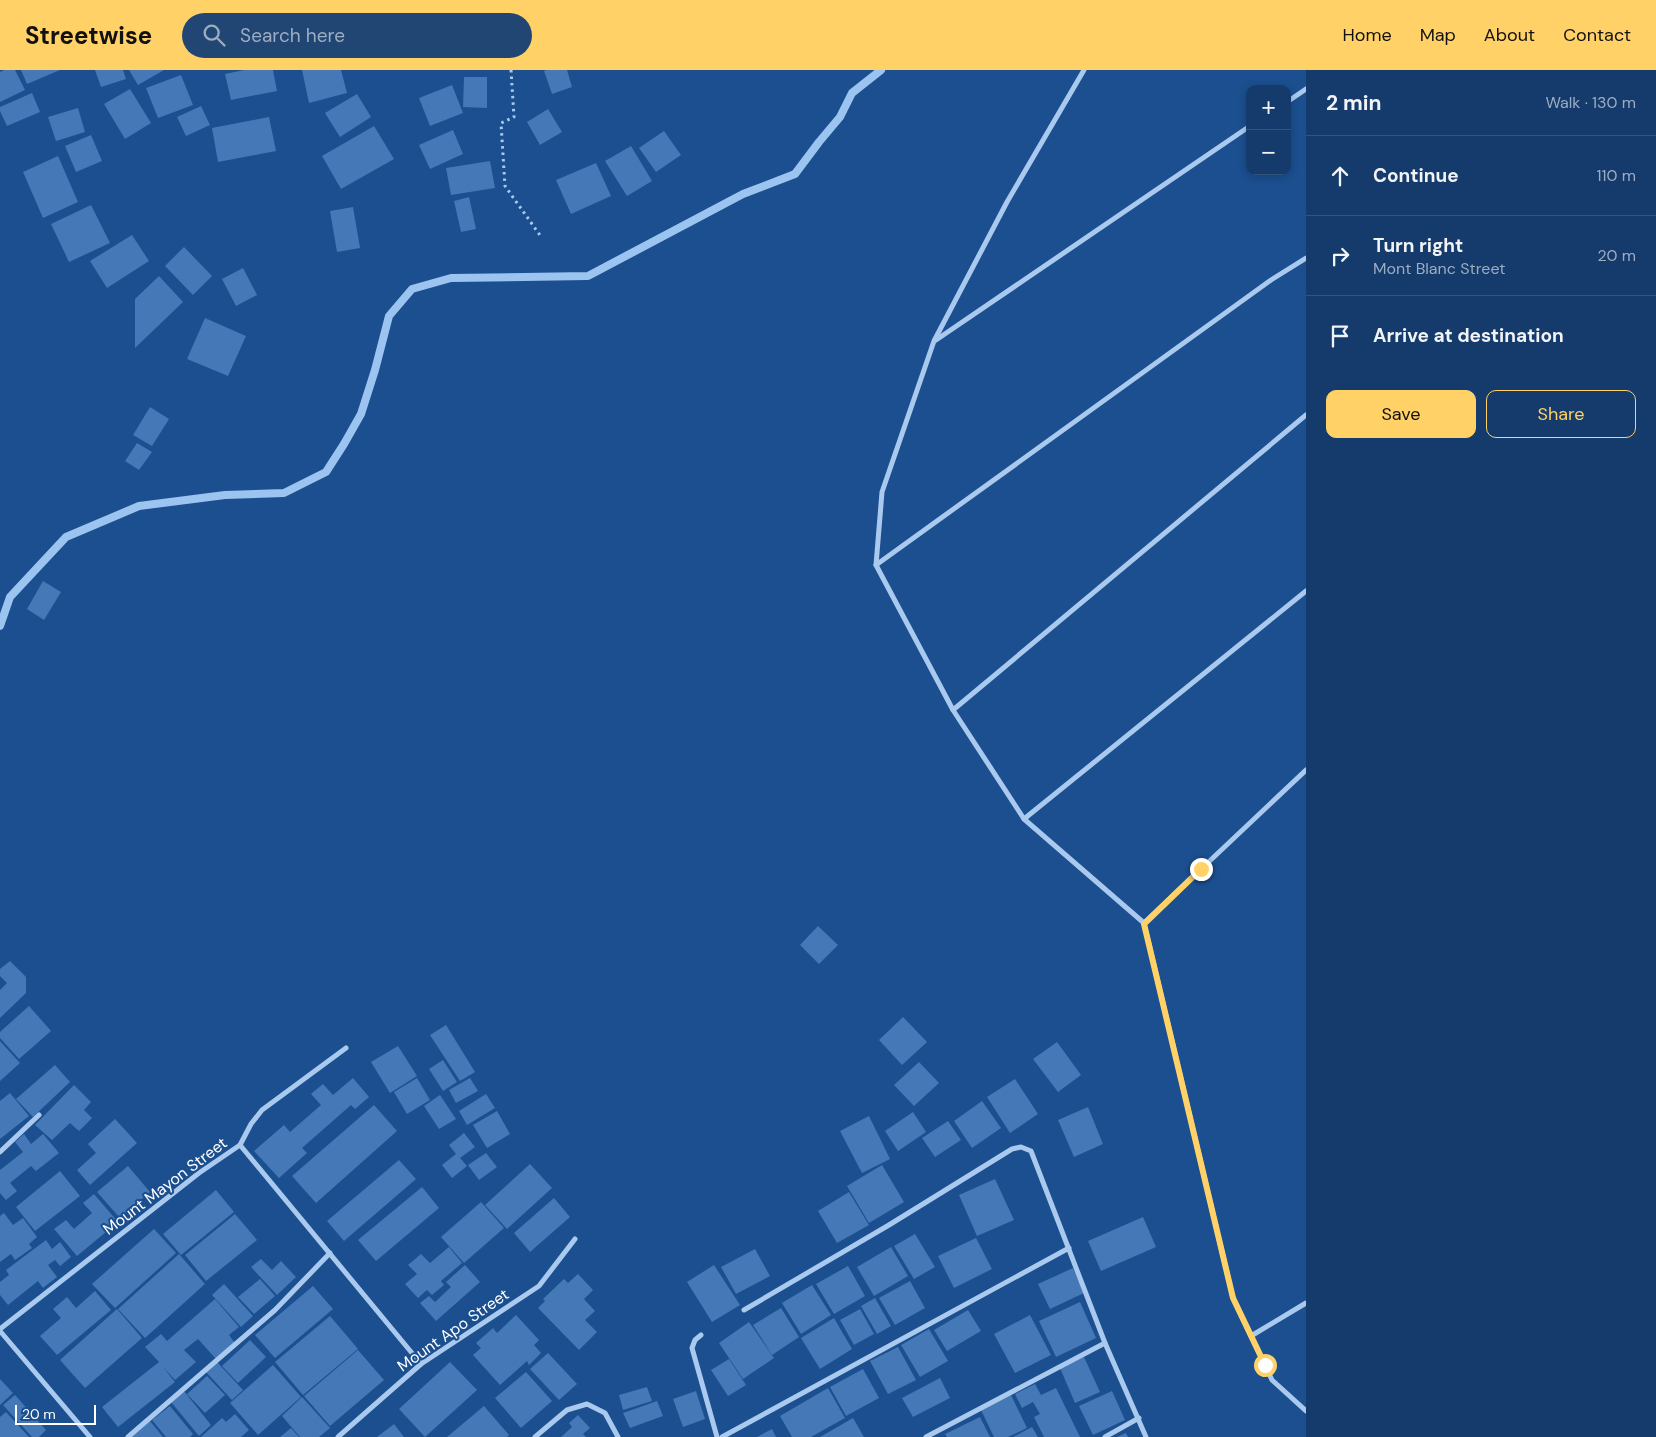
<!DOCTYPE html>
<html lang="en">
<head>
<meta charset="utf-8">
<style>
	body { margin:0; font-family:"DM Sans",sans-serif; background:#214673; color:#f1f3f6 }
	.controls { position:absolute; right:15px; top:15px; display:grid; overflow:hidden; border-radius:10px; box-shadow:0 2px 8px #0003 }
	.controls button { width:45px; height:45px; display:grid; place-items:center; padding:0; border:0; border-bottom:1px solid #33557e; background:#143b6b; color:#f1f3f6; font:25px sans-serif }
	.scale { position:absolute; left:15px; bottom:12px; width:81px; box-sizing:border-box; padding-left:5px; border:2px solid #fff; border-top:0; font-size:14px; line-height:18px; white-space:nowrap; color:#fff; -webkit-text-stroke:4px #1b4f8f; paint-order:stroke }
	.stop { position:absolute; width:15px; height:15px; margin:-11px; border:4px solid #ffd166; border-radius:50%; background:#fff }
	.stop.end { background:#ffd166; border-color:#fff; box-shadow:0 1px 5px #0008 }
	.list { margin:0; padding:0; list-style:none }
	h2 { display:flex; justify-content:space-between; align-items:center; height:65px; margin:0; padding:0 20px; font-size:21px }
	h2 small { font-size:16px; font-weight:400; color:#9dadc1 }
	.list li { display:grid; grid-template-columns:32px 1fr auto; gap:15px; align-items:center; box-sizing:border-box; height:80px; padding:0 20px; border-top:1px solid #33557e }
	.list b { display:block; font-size:19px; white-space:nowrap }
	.list p { margin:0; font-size:16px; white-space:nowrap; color:#9dadc1 }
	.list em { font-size:16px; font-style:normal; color:#9dadc1 }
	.actions { display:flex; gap:10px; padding:15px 20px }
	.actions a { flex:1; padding:11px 0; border:1px solid #ffd166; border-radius:10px; text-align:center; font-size:18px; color:#ffd166 }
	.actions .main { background:#ffd166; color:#111 }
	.icon { flex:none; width:28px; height:28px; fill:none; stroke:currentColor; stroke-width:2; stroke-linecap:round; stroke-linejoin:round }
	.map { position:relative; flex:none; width:1306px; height:1367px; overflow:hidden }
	header { display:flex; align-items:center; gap:30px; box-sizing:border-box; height:70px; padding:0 25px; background:#ffd166; color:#111 }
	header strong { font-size:24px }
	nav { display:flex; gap:28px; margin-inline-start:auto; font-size:18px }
	.search { width:350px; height:45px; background:#214673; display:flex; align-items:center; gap:12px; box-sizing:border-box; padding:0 18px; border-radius:28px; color:#9dadc1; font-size:19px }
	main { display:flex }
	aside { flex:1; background:#143b6b }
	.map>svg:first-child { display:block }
</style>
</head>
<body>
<header>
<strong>Streetwise</strong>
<div class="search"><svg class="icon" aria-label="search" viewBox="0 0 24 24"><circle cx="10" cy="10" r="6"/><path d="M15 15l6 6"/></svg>Search here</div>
<nav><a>Home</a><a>Map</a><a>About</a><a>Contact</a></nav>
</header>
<main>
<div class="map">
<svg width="1306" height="1367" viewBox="0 0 1306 1367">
	<rect width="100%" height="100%" fill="#1b4f8f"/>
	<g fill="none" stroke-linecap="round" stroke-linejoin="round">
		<path stroke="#9cc4f0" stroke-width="8" d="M0,556L10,527L66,467L139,436L225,425L284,423L326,402L344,374L361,344L375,300L389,246L412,219L451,208L588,206L743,124L795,104L819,72L840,47L852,23L881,0"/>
	</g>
	<g fill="#4478b7">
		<path d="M4,0H15L25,20L0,32V2Z"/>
		<path d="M21,0H60L27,14Z"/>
		<path d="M95,0H123L126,9L101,17Z"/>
		<path d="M129,0H164L138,15Z"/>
		<path d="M244,0H273L277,21L231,30L225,4Z"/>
		<path d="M302,0H341L347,23L309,33Z"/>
		<path d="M546,0H567L572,17L552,24L544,1Z"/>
		<path d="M181,5L193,35L158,48L146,18Z"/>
		<path d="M464,7H487V38L463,37Z"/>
		<path d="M452,15L463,43L430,56L419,28Z"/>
		<path d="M130,19L151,53L125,69L104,34Z"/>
		<path d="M32,23L40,42L7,56L0,41V37Z"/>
		<path d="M357,24L371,47L340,67L325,43Z"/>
		<path d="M201,36L210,55L186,66L177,47Z"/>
		<path d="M78,38L85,62L56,71L48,47Z"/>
		<path d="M548,39L562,62L540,75L527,52Z"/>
		<path d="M269,47L276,81L218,92L212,58Z"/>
		<path d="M374,56L394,89L341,119L322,86Z"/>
		<path d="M453,60L463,84L430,99L419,75Z"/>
		<path d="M664,61L681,85L656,102L639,78Z"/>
		<path d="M91,65L102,91L76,102L65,76Z"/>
		<path d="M631,76L652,111L627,126L605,91Z"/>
		<path d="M58,86L78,132L43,148L23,102Z"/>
		<path d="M490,91L495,118L451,125L446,98Z"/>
		<path d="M596,93L611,126L571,144L556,110Z"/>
		<path d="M469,127L476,159L461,162L454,131Z"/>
		<path d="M91,135L110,173L69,192L51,154Z"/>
		<path d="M353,137L360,178L337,182L330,141Z"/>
		<path d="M132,165L149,191L107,218L90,191Z"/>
		<path d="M184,177L212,206L193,225L165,196Z"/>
		<path d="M243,198L257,225L236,236L222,209Z"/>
		<path d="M159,206L183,232L135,278V229Z"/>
		<path d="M205,248L246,266L228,306L187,289Z"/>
		<path d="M150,337L169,349L152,376L133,365Z"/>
		<path d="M137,373L152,382L139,400L125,391Z"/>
		<path d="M43,511L61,522L44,550L27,539Z"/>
		<path d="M818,856L838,875L819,894L800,875Z"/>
		<path d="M10,891L26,907V923L0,948V920L7,913L0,906V899Z"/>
		<path d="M29,936L51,961L19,989L0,968V962Z"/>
		<path d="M903,947L927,972L902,995L879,970Z"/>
		<path d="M446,955L475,1002L460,1011L430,965Z"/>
		<path d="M0,971L20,993L0,1011Z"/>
		<path d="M1057,972L1081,1005L1058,1022L1033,989Z"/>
		<path d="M398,976L417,1006L390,1023L371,992Z"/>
		<path d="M443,990L457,1012L443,1021L429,999Z"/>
		<path d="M919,992L939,1013L914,1036L894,1015Z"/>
		<path d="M55,995L70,1012L33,1047L16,1029Z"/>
		<path d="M353,1008L369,1027L355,1039L351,1035L302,1078L307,1083L279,1108L254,1081L284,1055L290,1062L321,1035L311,1024L323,1014L333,1025Z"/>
		<path d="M417,1008L430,1030L407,1044L394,1022Z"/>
		<path d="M470,1008L478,1021L456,1033L449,1020Z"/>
		<path d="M1015,1009L1038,1044L1010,1063L987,1027Z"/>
		<path d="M74,1015L91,1032L84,1040L92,1048L79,1061L70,1053L52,1070L35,1055Z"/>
		<path d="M10,1023L29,1046L0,1069V1031Z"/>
		<path d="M486,1024L495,1038L467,1055L459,1041Z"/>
		<path d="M440,1025L456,1049L439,1059L424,1036Z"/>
		<path d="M982,1031L1001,1058L972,1078L954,1051Z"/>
		<path d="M374,1035L397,1061L316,1133L292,1106Z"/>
		<path d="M1088,1037L1103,1074L1074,1087L1058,1050Z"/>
		<path d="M497,1041L510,1064L487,1078L473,1055Z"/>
		<path d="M913,1042L926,1062L898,1081L885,1061Z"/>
		<path d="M869,1046L890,1089L862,1103L840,1061Z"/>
		<path d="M115,1049L137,1073L90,1115L77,1100L96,1083L88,1074Z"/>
		<path d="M948,1051L961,1070L935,1087L922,1068Z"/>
		<path d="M464,1063L475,1077L460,1088L467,1096L452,1108L442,1095L456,1084L449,1075Z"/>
		<path d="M24,1064L31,1074L43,1064L59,1083L36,1101L31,1096L10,1113L17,1121L6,1130L0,1123V1100L23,1082L15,1072Z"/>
		<path d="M486,1083L497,1097L479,1110L468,1095Z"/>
		<path d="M399,1090L416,1109L344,1171L327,1151Z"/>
		<path d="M530,1094L552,1118L507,1159L485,1135Z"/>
		<path d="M882,1095L904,1132L869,1153L847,1116Z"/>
		<path d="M128,1096L150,1122L120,1148L97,1122Z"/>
		<path d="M60,1101L80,1126L35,1161L16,1137Z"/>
		<path d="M995,1109L1014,1150L977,1166L959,1125Z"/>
		<path d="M422,1117L439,1138L376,1191L358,1170Z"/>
		<path d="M216,1120L234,1142L181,1185L163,1164Z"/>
		<path d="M849,1122L869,1155L837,1173L818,1141Z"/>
		<path d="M94,1124L118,1152L77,1186L54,1159L66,1150L74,1159L92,1143L83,1133Z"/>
		<path d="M554,1128L570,1147L530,1182L514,1163Z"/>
		<path d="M481,1132L504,1158L464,1193L441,1167Z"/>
		<path d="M4,1143L13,1155L23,1148L37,1167L29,1174L32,1178L15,1190L11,1184L0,1192V1146Z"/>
		<path d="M235,1144L257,1170L206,1211L185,1185Z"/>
		<path d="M1143,1147L1156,1177L1101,1201L1088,1171Z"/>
		<path d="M154,1159L176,1183L115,1238L92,1214Z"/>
		<path d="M915,1164L935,1197L914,1209L894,1176Z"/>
		<path d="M976,1168L992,1199L954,1218L938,1186Z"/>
		<path d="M46,1170L52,1179L60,1172L71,1187L60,1196L55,1190L48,1195L57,1207L43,1218L38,1211L8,1235L0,1225V1212L9,1205L6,1200Z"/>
		<path d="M449,1177L462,1193L441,1211L444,1215L432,1225L427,1220L418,1228L405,1214L417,1204L408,1195L421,1184L430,1193Z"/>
		<path d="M891,1177L908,1206L874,1226L857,1197Z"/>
		<path d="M755,1179L770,1206L736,1224L721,1197Z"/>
		<path d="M179,1184L205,1214L145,1268L118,1239Z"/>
		<path d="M261,1189L272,1200L281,1191L296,1207L277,1225L251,1197Z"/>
		<path d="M465,1195L480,1212L436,1251L420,1233L429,1226L435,1232L451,1217L446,1212Z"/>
		<path d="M714,1195L740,1235L712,1252L687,1212Z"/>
		<path d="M848,1196L865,1226L834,1244L816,1214Z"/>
		<path d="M1073,1198L1084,1223L1050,1239L1038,1214Z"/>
		<path d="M578,1204L593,1220L584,1229L595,1241L585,1250L597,1262L579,1280L538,1238L545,1231L543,1229L564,1209L568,1213Z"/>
		<path d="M260,1209L275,1226L254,1244L238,1227Z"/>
		<path d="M910,1211L925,1238L895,1255L879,1228Z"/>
		<path d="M224,1214L253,1246L241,1257L212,1225Z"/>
		<path d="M812,1215L831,1245L801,1264L782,1233Z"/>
		<path d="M313,1216L333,1239L275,1288L255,1265Z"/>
		<path d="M95,1221L111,1240L57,1285L40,1266L61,1248L53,1239L67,1227L76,1238Z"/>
		<path d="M875,1228L891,1256L877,1264L861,1236Z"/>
		<path d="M215,1229L239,1257L229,1265L235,1273L216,1289L198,1269L184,1280L196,1292L175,1310L163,1297L175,1312L118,1357L102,1337L159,1292L145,1277L161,1264L167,1271Z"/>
		<path d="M1080,1232L1096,1268L1056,1287L1039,1251Z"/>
		<path d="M781,1238L799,1267L772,1285L753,1255Z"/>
		<path d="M117,1239L142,1268L85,1318L60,1290Z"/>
		<path d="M860,1239L874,1264L854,1275L840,1250Z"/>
		<path d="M968,1240L981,1261L947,1281L934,1260Z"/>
		<path d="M516,1245L539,1270L534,1275L541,1283L529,1295L527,1291L500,1315L473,1285L481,1278L476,1273L493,1258L497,1263Z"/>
		<path d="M1030,1245L1051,1285L1015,1303L994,1264Z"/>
		<path d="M330,1246L358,1279L303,1325L275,1292Z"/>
		<path d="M834,1248L852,1279L820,1299L801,1268Z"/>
		<path d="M749,1252L774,1288L743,1309L719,1273Z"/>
		<path d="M929,1259L948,1291L920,1307L901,1275Z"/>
		<path d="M250,1270L266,1287L238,1313L222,1296Z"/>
		<path d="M898,1277L916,1310L888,1324L870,1291Z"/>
		<path d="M358,1280L384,1310L330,1356L304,1326Z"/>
		<path d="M548,1283L577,1314L559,1330L530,1299Z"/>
		<path d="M1084,1287L1100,1322L1075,1333L1060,1298Z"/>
		<path d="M729,1289L746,1315L728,1326L711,1300Z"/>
		<path d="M217,1292L243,1320L232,1330L206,1302Z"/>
		<path d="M450,1292L477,1320L425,1367L399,1339Z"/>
		<path d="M273,1295L301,1327L258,1365L230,1333Z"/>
		<path d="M863,1299L879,1328L846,1346L830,1317Z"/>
		<path d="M526,1302L552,1331L521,1358L495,1328Z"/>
		<path d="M207,1306L225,1325L205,1343L187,1324Z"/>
		<path d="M940,1308L950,1328L913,1347L902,1328Z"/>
		<path d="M0,1309L13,1323L0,1335Z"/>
		<path d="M1035,1314L1041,1325L1056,1318L1080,1367H1044L1034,1347L1040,1344L1033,1332L1022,1338L1015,1324Z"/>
		<path d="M647,1317L652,1331L623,1340L619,1325Z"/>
		<path d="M828,1318L845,1348L811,1367H792L780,1346Z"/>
		<path d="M184,1321L211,1355L199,1366L171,1332Z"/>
		<path d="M696,1321L705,1349L683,1357L673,1329Z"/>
		<path d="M1112,1321L1125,1350L1093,1365L1079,1336Z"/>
		<path d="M15,1325L46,1360L39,1367H32L3,1335Z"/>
		<path d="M1011,1325L1027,1358L1008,1367H994L981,1340Z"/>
		<path d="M302,1327L330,1358L319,1367H300L282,1346Z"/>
		<path d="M657,1331L663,1346L630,1358L623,1343Z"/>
		<path d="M170,1336L193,1364L190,1367H166L152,1350Z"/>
		<path d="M484,1336L509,1365L507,1367H447Z"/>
		<path d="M6,1342L29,1367H0V1347Z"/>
		<path d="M235,1344L249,1360L241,1367H201L222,1348L226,1352Z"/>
		<path d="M578,1345L590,1358L583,1364L586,1367H561L572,1357L569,1353Z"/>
		<path d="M980,1347L990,1367H947L945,1364Z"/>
		<path d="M853,1348L864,1367H820Z"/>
		<path d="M150,1351L163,1367H130Z"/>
		<path d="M394,1354L404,1367H377Z"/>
		<path d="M1032,1357L1038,1367H1013Z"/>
		<path d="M291,1358L299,1367H280Z"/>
		<path d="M772,1359L776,1367H757Z"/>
		<path d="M1126,1363L1128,1367H1117Z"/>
	</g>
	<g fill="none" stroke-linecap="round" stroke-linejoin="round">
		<path stroke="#a9c9ee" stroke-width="3" stroke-dasharray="2.5 4" stroke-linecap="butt" d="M511,0L514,47L501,53L505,116L542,168"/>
		<g stroke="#a9c9ee" stroke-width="5">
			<path d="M1084,0L1007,132L934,271L882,422L876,495L953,640L1024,749L1144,853L1233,1228L1272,1310L1306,1341"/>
			<path d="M1287,32L1306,19"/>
			<path d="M936,270L1250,56"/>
			<path d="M876,495L1271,210L1306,188"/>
			<path d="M953,640L1306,345"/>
			<path d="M1024,749L1306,521"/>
			<path d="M1144,853L1306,700"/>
			<path d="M240,1075L251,1054L262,1040L346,978"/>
			<path d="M0,1082L39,1045"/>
			<path d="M744,1240L889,1155L1012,1079L1021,1077L1031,1081L1105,1273L1146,1367"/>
			<path d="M0,1259L199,1103L240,1075L421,1294"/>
			<path d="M0,1261L90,1367"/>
			<path d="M701,1265L695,1270L692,1278L717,1367"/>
			<path d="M1251,1266L1306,1233"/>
			<path d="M128,1367L275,1240L330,1183"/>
			<path d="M338,1367L421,1294L539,1216L575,1169"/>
			<path d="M535,1367L567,1340L587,1334L605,1343L618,1367"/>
			<path d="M722,1367L1069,1178"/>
			<path d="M926,1367L1105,1273"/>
			<path d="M1105,1367L1139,1348"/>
		</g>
	</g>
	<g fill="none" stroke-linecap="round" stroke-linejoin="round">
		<path stroke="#ffd166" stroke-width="6" d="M1201,799L1144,854L1233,1228L1265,1295"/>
	</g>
	<g text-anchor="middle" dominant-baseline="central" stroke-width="4" stroke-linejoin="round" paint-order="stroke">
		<g font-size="16" fill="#fff" stroke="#1b4f8f">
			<text transform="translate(165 1116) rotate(-37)">Mount Mayon Street</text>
			<text transform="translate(453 1260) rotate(-35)">Mount Apo Street</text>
		</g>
	</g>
</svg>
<div class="controls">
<button>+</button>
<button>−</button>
</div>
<div class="scale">20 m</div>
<div class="stop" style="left:1265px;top:1295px"></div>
<div class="stop end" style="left:1201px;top:799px"></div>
</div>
<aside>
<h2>2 min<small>Walk · 130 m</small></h2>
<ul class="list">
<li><svg class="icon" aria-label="ahead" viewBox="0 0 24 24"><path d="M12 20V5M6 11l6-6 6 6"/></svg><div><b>Continue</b></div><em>110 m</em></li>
<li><svg class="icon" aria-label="right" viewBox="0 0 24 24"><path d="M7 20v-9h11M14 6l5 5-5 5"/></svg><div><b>Turn right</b><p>Mont Blanc Street</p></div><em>20 m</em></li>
<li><svg class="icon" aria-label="arrive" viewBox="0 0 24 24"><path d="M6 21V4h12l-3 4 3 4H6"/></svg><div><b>Arrive at destination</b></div></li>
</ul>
<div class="actions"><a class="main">Save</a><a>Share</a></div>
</aside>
</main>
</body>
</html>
